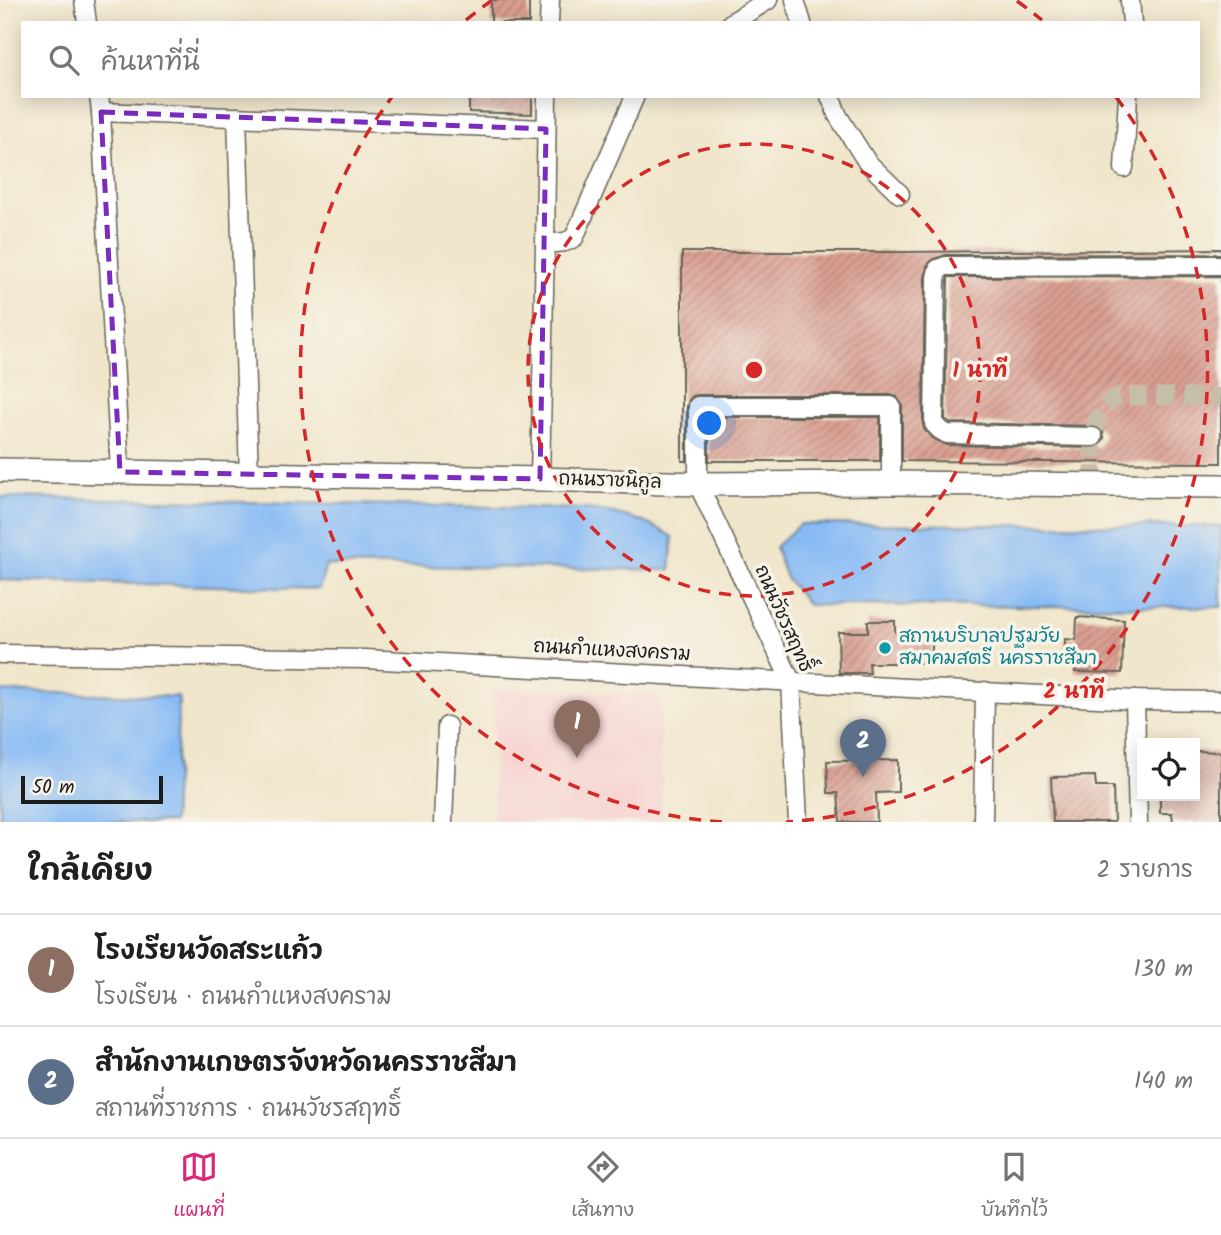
<!DOCTYPE html>
<html lang="th">
<head>
<meta charset="utf-8">
<style>
	body { margin:0; font-family:Kalam,"Playpen Sans Thai",sans-serif; background:#f2f2f2; color:#202124 }
	.controls { position:absolute; right:21px; bottom:21px; display:grid; overflow:hidden; border-radius:0px; box-shadow:0 4px 18px #0003 }
	.controls button { width:63px; height:63px; display:grid; place-items:center; padding:0; border:0; border-bottom:2px solid #e0e0e0; background:#fff; color:#202124; font:35px sans-serif }
	.scale { position:absolute; left:21px; bottom:18px; width:142px; box-sizing:border-box; padding-left:7px; border:4px solid #1c1c1c; border-top:0; font-size:19px; line-height:24px; white-space:nowrap; color:#1c1c1c; -webkit-text-stroke:5px #f7f3e8; paint-order:stroke }
	.you { position:absolute; left:710px; top:424px; width:24px; height:24px; margin:-18px; border:5px solid #fff; border-radius:50%; background:#1a73e8; box-shadow:0 0 0 10px #1a73e833 }
	.badge { display:grid; place-items:center; width:46px; height:46px; border-radius:50%; background:#db2777; color:#fff; font-size:23px; font-weight:700 }
	.pin { position:absolute; translate:-50% -58px; filter:drop-shadow(0 2px 4px #0008) }
	.pin::after { content:''; position:absolute; top:37px; width:24px; height:21px; background:inherit; clip-path:polygon(0 0,100% 0,50% 100%) }
	.list { margin:0; padding:0; list-style:none }
	h2 { display:flex; justify-content:space-between; align-items:center; height:91px; margin:0; padding:0 28px; font-size:30px }
	h2 small { font-size:23px; font-weight:400; color:#757577 }
	.list li { display:grid; grid-template-columns:46px 1fr auto; gap:21px; align-items:center; box-sizing:border-box; height:112px; padding:0 28px; border-top:2px solid #e0e0e0 }
	.list b { display:block; font-size:26px; white-space:nowrap }
	.list p { margin:0; font-size:23px; white-space:nowrap; color:#757577 }
	.list em { font-size:23px; font-style:normal; color:#757577 }
	.icon { flex:none; width:38px; height:38px; fill:none; stroke:currentColor; stroke-width:2; stroke-linecap:round; stroke-linejoin:round }
	.map { position:relative; flex:none; width:1221px; height:822px; overflow:hidden }
	.search { position:absolute; background:#fff; box-shadow:0 4px 18px #0003; left:21px; right:21px; top:21px; height:77px; display:flex; align-items:center; gap:18px; box-sizing:border-box; padding:0 24px; border-radius:0px; color:#757577; font-size:26px }
	.sheet { height:315px; background:#fff }
	nav { display:flex; justify-content:space-around; align-items:center; box-sizing:border-box; height:98px; border-top:2px solid #e0e0e0; background:#fff; font-size:19px; color:#757577 }
	nav a { display:grid; justify-items:center; gap:4px }
	nav .on { color:#db2777 }
	.map>svg:first-child { display:block }
</style>
</head>
<body>
<div class="map">
<svg width="1221" height="822" viewBox="0 0 1221 822">
	<defs>
		<pattern id="building-hatch" width="6" height="6" patternUnits="userSpaceOnUse" patternTransform="scale(1.75)"><rect width="6" height="6" fill="#da9e91"/><path d="M-1 1l2-2M0 6l6-6M5 7l2-2" fill="none" stroke="#b08076"/></pattern>
	</defs>
	<rect width="100%" height="100%" fill="#f7f3e8"/>
	<filter id="ink" filterUnits="userSpaceOnUse"><feTurbulence type="fractalNoise" baseFrequency=".0143" numOctaves="2"/><feDisplacementMap in="SourceGraphic" scale="14" xChannelSelector="R" yChannelSelector="G"/><feConvolveMatrix kernelMatrix="1 2 1 2 8 2 1 2 1" color-interpolation-filters="sRGB"/></filter>
	<filter id="wash" filterUnits="userSpaceOnUse"><feTurbulence type="fractalNoise" baseFrequency=".00686" numOctaves="4" result="noise"/><feDisplacementMap in="SourceGraphic" scale="28" xChannelSelector="R" yChannelSelector="G"/><feGaussianBlur stdDeviation="1.57" result="paint"/><feColorMatrix in="noise" values="0 0 0 0 0 0 0 0 0 0 0 0 0 0 0 0 0 1.4 0 .05"/><feComposite in="paint" operator="in"/></filter>
	<g filter="url(#wash)">
		<rect width="100%" height="100%" fill="#f0e6cb"/>
		<path fill="#f7d0ce" d="M493,689L660,694L662,822H494Z"/>
		<g fill="#88bbf5" stroke="#526c88" stroke-width="2">
			<path d="M0,497L587,509C619,512 646,520 673,537L670,570L326,565L319,589L0,580Z"/>
			<path d="M800,524L1221,526V607L808,605L786,578L775,547Z"/>
			<path d="M0,691L179,697L173,822H0Z"/>
		</g>
		<g id="blocks">
			<g fill="url(#building-hatch)">
				<rect x="491" y="0" width="38" height="23"/>
				<path d="M469,96H532V114L469,112Z"/>
				<path d="M1221,249V254L946,255L933,259L927,266L925,278L923,424L924,429L932,438L947,445L1093,448L1099,447L1104,438L1103,431L1098,427L1093,426L950,423L945,419L948,277L1221,276V463L902,461V405L897,397L891,395H698L693,396L689,400L687,406V461H682V252H906Z"/>
				<rect x="709" y="417" width="171" height="44"/>
				<path d="M1077,617L1124,620L1122,673L1075,672L1076,660H1065V639L1076,640Z"/>
				<path d="M868,621H895V632L932,633V663H869L870,673H839L838,632H868Z"/>
				<path d="M1195,751L1221,752V822H1173L1172,813H1160V796H1195Z"/>
				<path d="M898,760V792L876,793L877,822H840L838,793H828L827,761Z"/>
				<path d="M1095,776L1096,787H1113L1114,822H1053L1051,777Z"/>
			</g>
		</g>
	</g>
	<g filter="url(#ink)">
		<use href="#blocks" fill-opacity="0" stroke="#666359" stroke-width="2"/>
		<g fill="none" stroke-linecap="round" stroke-linejoin="round">
			<path stroke="#c6bea8" stroke-width="18" stroke-dasharray="18 9" stroke-linecap="butt" d="M1093,484C1093,453 1086,413 1118,396L1221,397"/>
			<g stroke="#666359" stroke-width="21">
				<g id="minor">
					<path d="M84,0L87,23"/>
					<path d="M795,0L802,23"/>
					<path d="M1130,0L1132,23"/>
					<path d="M549,23L550,0"/>
					<path d="M731,23L768,0"/>
					<path d="M99,96L101,112L120,472"/>
					<path d="M830,96L838,116L867,162L900,194"/>
					<path d="M101,112L546,129"/>
					<path d="M237,117L249,474"/>
					<path d="M1124,168L1128,96"/>
					<path d="M545,244L547,96"/>
					<path d="M1093,437L947,434L940,430L934,424L936,278L938,269L946,266L1221,265"/>
					<path d="M540,479L545,244L565,242L574,238L635,96"/>
					<path d="M0,654L365,659L1135,700L1221,701"/>
					<path d="M1135,700L1138,822"/>
					<path d="M443,822L447,726"/>
					<path d="M798,822L791,681L698,484V406H891V483"/>
					<path d="M983,822L985,691"/>
				</g>
			</g>
			<g stroke="#666359" stroke-width="26">
				<path id="major" d="M0,470L540,479L698,484L891,483L1221,486"/>
			</g>
			<use href="#minor" stroke="#fff" stroke-width="18"/>
			<use href="#major" stroke="#fff" stroke-width="23"/>
		</g>
	</g>
	<path fill="none" stroke="#7b2cbf" stroke-width="5" stroke-dasharray="14 9" stroke-linejoin="round" d="M101,112L546,129L540,479L120,472Z"/>
	<g fill="none" stroke="#d62828" stroke-width="3.5" stroke-dasharray="12 9">
		<circle cx="754" cy="370" r="226"/>
		<path d="M722 822A453 453 0 0 1 392 97M466 20A453 453 0 0 1 491 1M1017 1A453 453 0 0 1 1042 20M1116 97A453 453 0 0 1 786 822"/>
	</g>
	<circle fill="#0f9aa8" stroke="#f7f3e8" stroke-width="2.5" cx="885" cy="648" r="7"/>
	<g text-anchor="middle" dominant-baseline="central" stroke-width="7" stroke-linejoin="round" paint-order="stroke">
		<g font-size="19" fill="#1c1c1c" stroke="#f7f3e8">
			<text transform="translate(610 481) rotate(2)">ถนนราชนิกูล</text>
			<text transform="translate(783 619) rotate(66)">ถนนวัชรสฤทธิ์</text>
			<text transform="translate(612 651) rotate(3)">ถนนกำแหงสงคราม</text>
		</g>
		<g font-size="19" fill="#0d838f" stroke="#f7f3e8" text-anchor="start">
			<text x="899" y="637">สถานบริบาลปฐมวัย<tspan x="899" dy="22">สมาคมสตรี นครราชสีมา</tspan></text>
		</g>
	</g>
	<circle cx="754" cy="370" r="10" fill="#d62828" stroke="#f7f3e8" stroke-width="3.5"/>
	<g font-size="21" text-anchor="middle" font-weight="bold" fill="#d62828" stroke="#f7f3e8" stroke-width="7" stroke-linejoin="round" paint-order="stroke">
		<text x="980" y="377">1 นาที</text>
		<text x="1074" y="698">2 นาที</text>
	</g>
</svg>
<div class="controls">
<button><svg class="icon" aria-label="locate" viewBox="0 0 24 24"><circle cx="12" cy="12" r="6"/><path d="M12 2v4M12 18v4M2 12h4M18 12h4"/></svg></button>
</div>
<div class="scale">50 m</div>
<div class="you"></div>
<div class="pin badge" style="left:577px;top:758px;background:#8d6e63">1</div>
<div class="pin badge" style="left:863px;top:777px;background:#5c6f8a">2</div>
<div class="search"><svg class="icon" aria-label="search" viewBox="0 0 24 24"><circle cx="10" cy="10" r="6"/><path d="M15 15l6 6"/></svg>ค้นหาที่นี่</div>
</div>
<section class="sheet">
<h2>ใกล้เคียง<small>2 รายการ</small></h2>
<ul class="list">
<li><span class="badge" style="background:#8d6e63">1</span><div><b>โรงเรียนวัดสระแก้ว</b><p>โรงเรียน · ถนนกำแหงสงคราม</p></div><em>130 m</em></li>
<li><span class="badge" style="background:#5c6f8a">2</span><div><b>สำนักงานเกษตรจังหวัดนครราชสีมา</b><p>สถานที่ราชการ · ถนนวัชรสฤทธิ์</p></div><em>140 m</em></li>
</ul>
</section>
<nav>
<a class="on"><svg class="icon" aria-label="map" viewBox="0 0 24 24"><path d="M3 6l6-2 6 2 6-2v14l-6 2-6-2-6 2zM9 4v14M15 6v14"/></svg>แผนที่</a>
<a><svg class="icon" aria-label="directions" viewBox="0 0 24 24"><path d="M12 3l9 9-9 9-9-9zM9 14v-3h6M13 9l2 2-2 2"/></svg>เส้นทาง</a>
<a><svg class="icon" aria-label="saved" viewBox="0 0 24 24"><path d="M7 4h10v16l-5-4-5 4z"/></svg>บันทึกไว้</a>
</nav>
</body>
</html>
